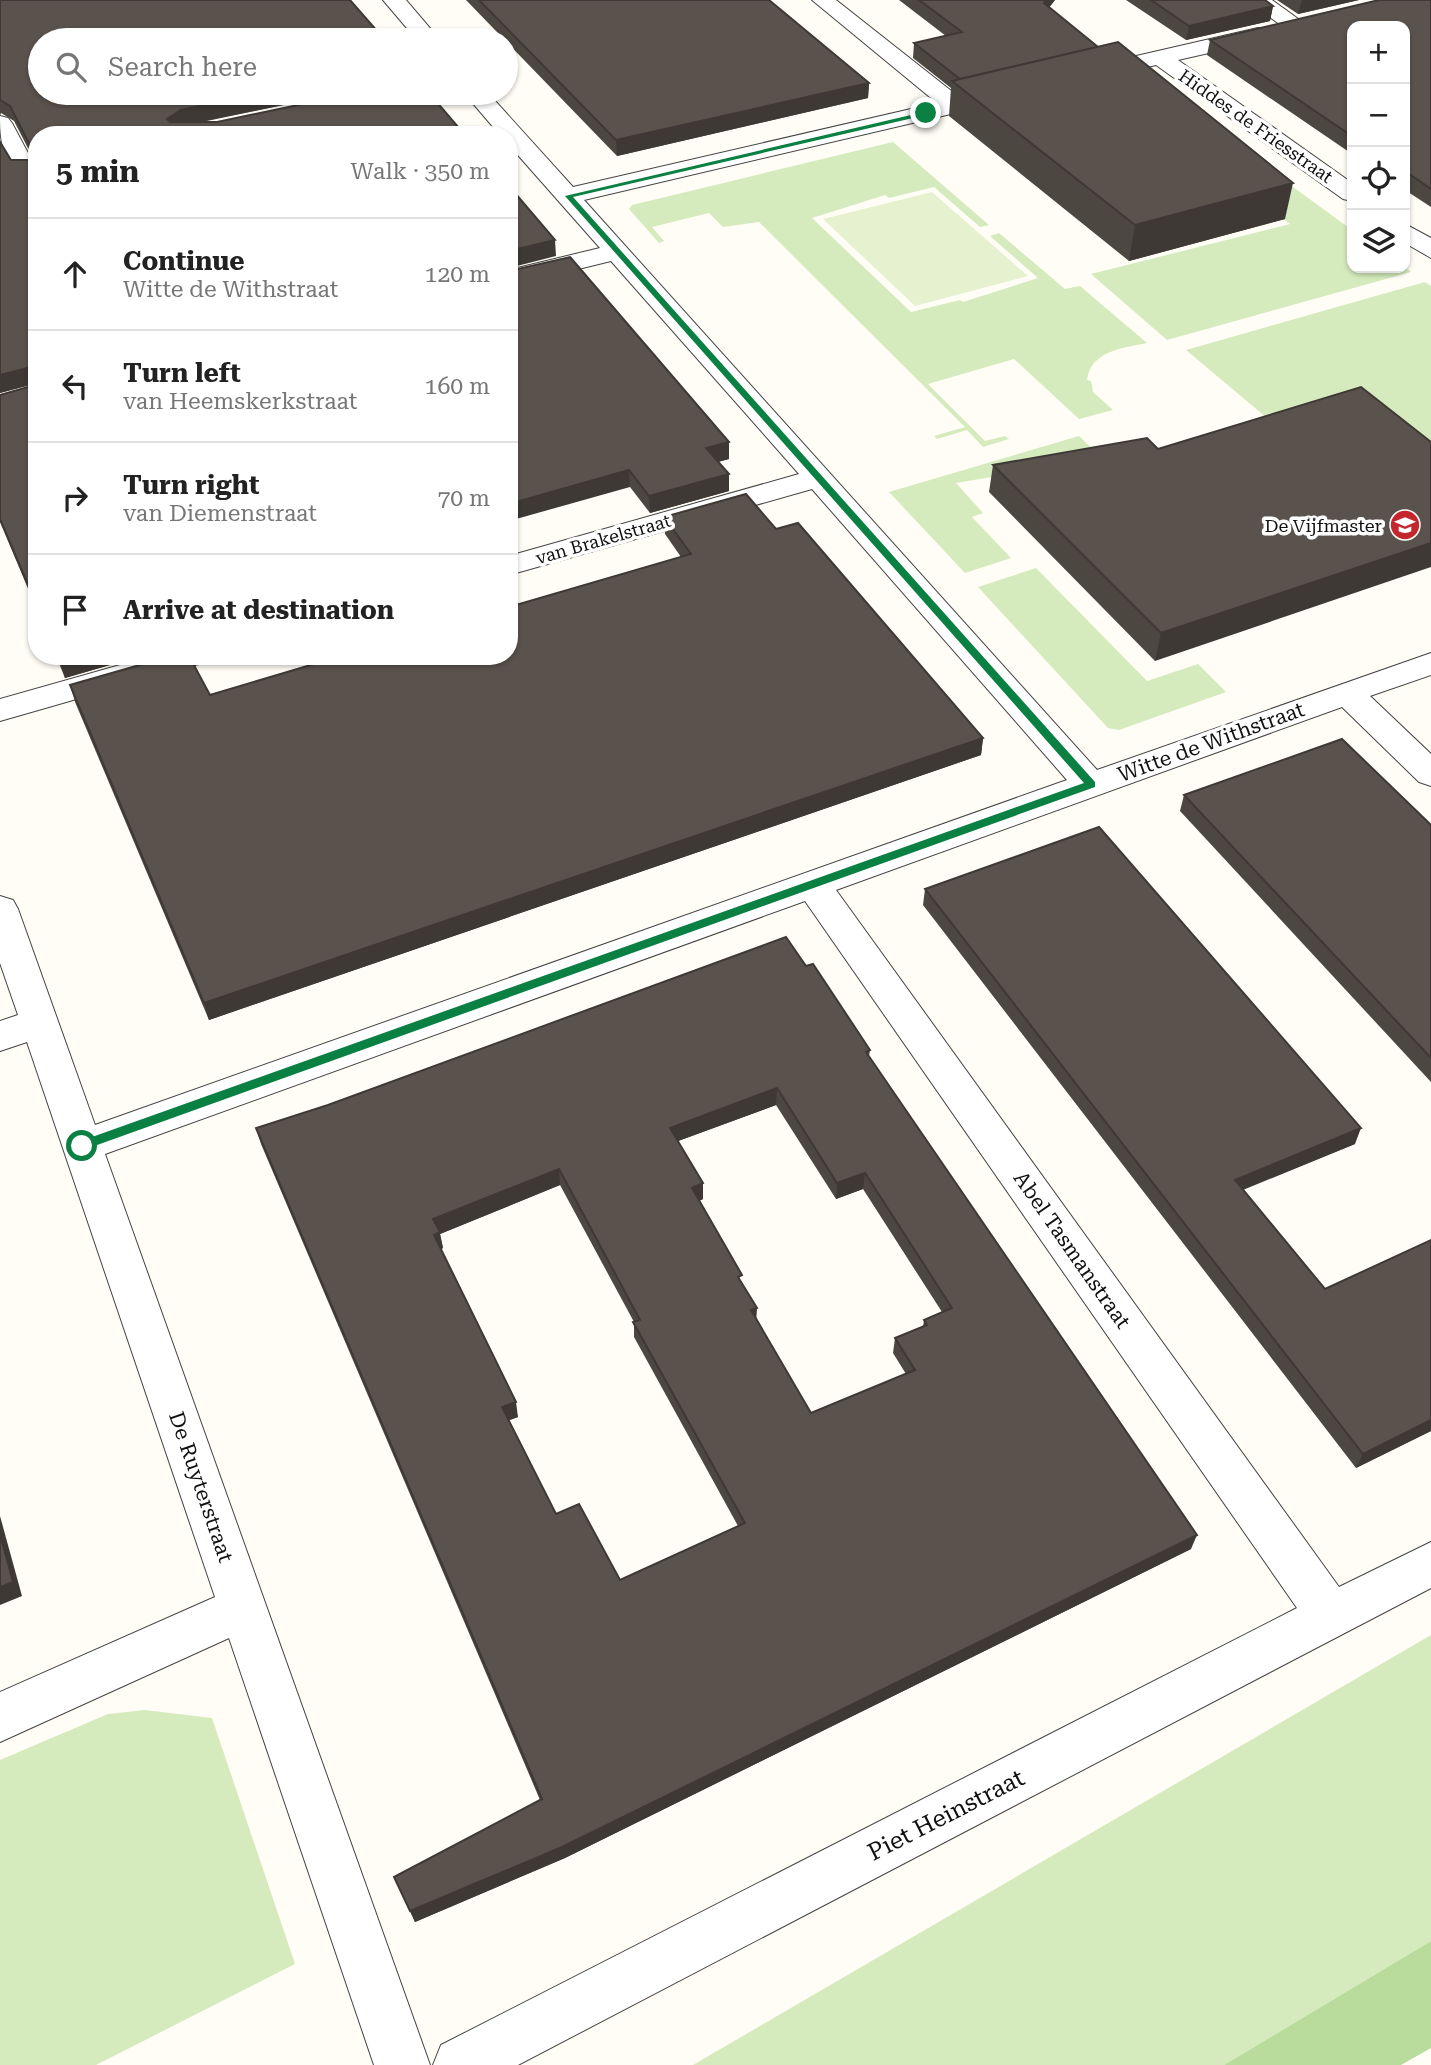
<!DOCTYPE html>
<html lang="en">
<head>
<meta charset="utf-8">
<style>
	body { margin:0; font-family:"Roboto Serif",serif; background:#f2f2f2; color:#222 }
	.controls { position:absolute; right:21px; top:21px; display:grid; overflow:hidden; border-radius:14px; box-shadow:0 2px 5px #0004 }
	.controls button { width:63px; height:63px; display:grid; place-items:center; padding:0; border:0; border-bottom:2px solid #e0e0e0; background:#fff; color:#222; font:35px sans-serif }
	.stop { position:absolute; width:21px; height:21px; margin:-16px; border:5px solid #0b8043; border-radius:50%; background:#fff }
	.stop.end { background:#0b8043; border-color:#fff; box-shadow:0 2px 7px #0008 }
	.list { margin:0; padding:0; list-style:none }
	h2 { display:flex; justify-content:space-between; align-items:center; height:91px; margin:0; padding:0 28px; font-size:30px }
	h2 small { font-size:23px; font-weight:400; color:#767676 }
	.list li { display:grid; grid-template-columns:46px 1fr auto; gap:21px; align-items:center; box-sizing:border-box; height:112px; padding:0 28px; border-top:2px solid #e0e0e0 }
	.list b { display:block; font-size:26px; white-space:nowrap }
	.list p { margin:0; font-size:23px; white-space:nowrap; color:#767676 }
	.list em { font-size:23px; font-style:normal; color:#767676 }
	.icon { flex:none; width:38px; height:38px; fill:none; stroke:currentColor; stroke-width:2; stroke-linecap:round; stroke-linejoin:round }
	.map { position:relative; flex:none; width:1431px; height:2065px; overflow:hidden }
	.search { position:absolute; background:#fff; box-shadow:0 2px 5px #0004; left:28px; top:28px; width:490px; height:77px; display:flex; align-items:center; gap:18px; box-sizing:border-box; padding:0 24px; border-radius:38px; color:#767676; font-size:26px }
	.panel { position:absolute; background:#fff; box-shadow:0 2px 5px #0004; left:28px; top:126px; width:490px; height:539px; border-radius:28px }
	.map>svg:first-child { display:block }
</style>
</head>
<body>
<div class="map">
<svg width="1431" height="2065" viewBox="0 0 1431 2065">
	<rect width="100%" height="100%" fill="#fffdf5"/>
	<g fill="#d5ebbd">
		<path d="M893,142L989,225L980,227L934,187L889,198L885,195L812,218L911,312L960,300L963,302L1038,278L990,236L999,233L1065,289L1080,286L1147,343C1124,348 1091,350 1087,380L1091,381L1093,392L1113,410L1079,419L1014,359L928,384L985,441L1005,436L1009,439L983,447L967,430L937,439L934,436L965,427L759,222L723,227L709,213L652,227L664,241L659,243L629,209L632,205Z"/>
		<path d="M1249,155L1352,230V268L1405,267L1411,272L1167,340L1091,274L1290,224L1212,165Z"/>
		<path d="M1425,282L1431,286V458L1273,423L1186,350Z"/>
		<path d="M1079,436L1102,458L956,483L983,513L972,517L1011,558L965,573L889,492Z"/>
		<path d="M1036,568L1147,681L1198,664L1226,692L1119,730L1108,728L978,587Z"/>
		<path d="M1431,1635V1941L1224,2065H693Z"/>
		<path d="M145,1710L212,1718L295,1964L96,2065H0V1760L108,1714Z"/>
	</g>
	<path fill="#b9dc9c" d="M1431,1941V2048L1401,2065H1224Z"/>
	<path fill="#e6f2cf" d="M932,192L1028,276L915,306L823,219Z"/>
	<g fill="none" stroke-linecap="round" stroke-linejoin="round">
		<g stroke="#444" stroke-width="2">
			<g id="minor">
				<path d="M383,0H406L440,40H417Z"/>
				<path d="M812,0H836L959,97L999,88L1007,90L1011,95L1007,100L955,113L584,200L1097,770L1431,653V675L1370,696L1431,754V786L1419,782L1342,707L836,890L1339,1587L1431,1542V1588L518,2065H433L441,2045L1297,1608L805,901L105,1154L430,2065H374L229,1638L0,1742V1692L215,1597L27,1042L0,1051V1021L18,1015L0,963V896L13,900L18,909L95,1125L1067,780L812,489L509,575V556L799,474L611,261L509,286V270L600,248L509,145V135H500L464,93H488L573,187L937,103Z"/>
				<path d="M1246,0H1272L1308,26L1297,33L1289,31Z"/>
				<path d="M1258,28L1266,30L1269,35L1266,40L1178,60L1352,183V201L1343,199L1156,65L1092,80L1081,73L1084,68Z"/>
				<path d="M0,116L8,118L12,123L36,168L33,173H15C2,154 0,139 0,116Z"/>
				<path d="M1405,224L1431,238V258L1405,243Z"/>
				<path d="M152,656H207L202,663L0,721V699Z"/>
			</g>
		</g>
		<use href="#minor" fill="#fff" fill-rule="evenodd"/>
	</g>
	<g fill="#4d4742" fill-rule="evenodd">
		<path d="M0,0L40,93H342L202,122L465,135H37V610L0,522V395L35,385V384L0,393V141L11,160H29L32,156L14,121L1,113L0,116Z"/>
		<path d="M466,0H769L869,83L868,98L617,156Z"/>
		<path d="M899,0H1055L1049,7L1285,219L1129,261L949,116L951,88L913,58L914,43L946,36Z"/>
		<path d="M1126,0H1265L1273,6L1270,21L1186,40Z"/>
		<path d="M1277,0H1359L1298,14Z"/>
		<path d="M1431,0V207L1405,190V26H1352V154L1207,55L1210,40Z"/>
		<path d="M509,271L729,459L718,462L729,474V491L650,513L630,487Z"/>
		<path d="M1361,387L1155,661L989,492L993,465L1158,449Z"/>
		<path d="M664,517L776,529L983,738L981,755L209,1020L75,702L70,685L210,695L681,557L665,534Z"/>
		<path d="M56,656H141L65,678Z"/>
		<path d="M1184,795L1431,825V1082L1180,811Z"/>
		<path d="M925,889L1355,1144L1243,1190L1325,1289L1431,1240V1431L1356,1468L923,905Z"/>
		<path d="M806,966L870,1050L869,1056L1191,1549L565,1858L415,1922L394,1877L540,1800L261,1144L256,1128ZM776,1105L836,1199L863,1189L942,1312L924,1320L923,1327L895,1338L893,1353L906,1374L811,1413L756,1320L742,1284L699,1201L703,1199V1183L678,1141ZM560,1185L634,1322V1337L738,1526L620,1580L556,1514L509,1420L518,1417L441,1249L443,1248L440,1234Z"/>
	</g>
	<g fill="#3f3936">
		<path d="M1046,0H1055L1042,17L1044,3Z"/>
		<path d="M1302,0H1359L1298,14Z"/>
		<path d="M1273,6L1270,21L1186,40L1189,26Z"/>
		<path d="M869,83L868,98L617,156L616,140Z"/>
		<path d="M264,93H342L184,125L170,135L167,119L181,110Z"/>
		<path d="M1293,183L1285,219L1129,261L1135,225Z"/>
		<path d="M555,240L556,256L509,268V251Z"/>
		<path d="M31,367L36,383L0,393V375Z"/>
		<path d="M729,442V459L706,465V448Z"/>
		<path d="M629,470L630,487L509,521V504Z"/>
		<path d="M729,474V491L650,513L649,496Z"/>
		<path d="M1431,543V567L1155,661L1161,633Z"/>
		<path d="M75,656H141L65,678L60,661Z"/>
		<path d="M983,738L981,755L209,1020L204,1003Z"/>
		<path d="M777,1088L776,1105L670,1144V1128Z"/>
		<path d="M1361,1128L1355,1144L1229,1195L1235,1180Z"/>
		<path d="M559,1169L560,1185L440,1234L443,1248L437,1251L434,1235L433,1219Z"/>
		<path d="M865,1173L863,1189L836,1199L837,1183Z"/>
		<path d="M703,1183V1199L692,1204V1188Z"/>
		<path d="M757,1308L756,1323L751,1310Z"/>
		<path d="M516,1402L518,1417L505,1422L502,1407Z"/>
		<path d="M1431,1420V1431L1356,1468L1363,1454Z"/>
		<path d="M0,1516L22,1596L0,1605Z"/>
		<path d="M1197,1535L1191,1549L565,1858L415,1922L410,1911Z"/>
	</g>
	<g fill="#5a524d" stroke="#3f3936" stroke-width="2" fill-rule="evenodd">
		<path d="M0,0H350L385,40H40V93H264L181,110L167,119L170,122H217L355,93H429L465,135H37V606L0,519V395L35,385V369L31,367L0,375V142L11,160H29L34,153L10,106L0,100Z"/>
		<path d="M479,0H769L869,83L616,140Z"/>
		<path d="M919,0H1046L1044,3L1098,47L960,79L914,43L962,32Z"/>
		<path d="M1151,0H1265L1273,6L1189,26Z"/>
		<path d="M1379,0H1431V189L1405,171V26H1352V136L1210,40Z"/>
		<path d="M1118,42L1293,183L1135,225L952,81Z"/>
		<path d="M509,186L555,240L509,251Z"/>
		<path d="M570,257L729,442L706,448L729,474L649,496L629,470L509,504V271Z"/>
		<path d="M1361,387L1431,442V543L1161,633L993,465L1147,438L1158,449Z"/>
		<path d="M746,494L776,529L798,523L983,738L204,1003L70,685L171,656H189L210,695L341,656H509V607L691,554L664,517Z"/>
		<path d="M58,656H75L60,661Z"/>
		<path d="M1342,739L1431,825V1058L1184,795Z"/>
		<path d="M1099,827L1361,1128L1235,1180L1325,1289L1431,1240V1420L1363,1454L925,889Z"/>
		<path d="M786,937L806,966L813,964L870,1050L866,1052L1197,1535L562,1847L410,1911L394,1877L542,1799L256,1128L328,1105ZM777,1088L837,1183L865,1173L952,1308L924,1320L927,1325L895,1338L915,1370L811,1413L751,1310L757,1308L738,1277L742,1275L692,1188L703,1183L670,1128ZM559,1169L640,1320L633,1322L745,1523L620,1580L579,1504L556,1514L502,1407L516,1402L434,1235L440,1232L433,1219Z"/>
		<path d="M0,1534L13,1582L0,1587Z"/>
	</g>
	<path fill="#0b8043" d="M928,111L926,115L573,197L1095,782V787L86,1149H78V1142L1084,783L565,196Z"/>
	<defs>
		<g id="school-disc" transform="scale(1.575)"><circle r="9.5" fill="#c4262e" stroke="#fff"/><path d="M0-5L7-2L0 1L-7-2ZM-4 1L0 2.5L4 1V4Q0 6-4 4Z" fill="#fff"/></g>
	</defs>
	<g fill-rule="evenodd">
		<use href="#school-disc" x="1405" y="525"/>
	</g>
	<g text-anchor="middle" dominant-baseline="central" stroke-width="7" stroke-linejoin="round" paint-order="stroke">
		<g font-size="18" fill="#111" stroke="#fff">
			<text transform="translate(1256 126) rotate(35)">Hiddes de Friesstraat</text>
			<text transform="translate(603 539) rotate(-16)">van Brakelstraat</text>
		</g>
		<g font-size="18" fill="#111" stroke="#fff" text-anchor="end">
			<text x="1382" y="525">De Vijfmaster</text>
		</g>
		<g font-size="21" fill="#111" stroke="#fff">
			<text transform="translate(1211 742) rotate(-20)">Witte de Withstraat</text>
			<text transform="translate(1072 1250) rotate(55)">Abel Tasmanstraat</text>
			<text transform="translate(201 1487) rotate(71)">De Ruyterstraat</text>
		</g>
		<g font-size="24" fill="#111" stroke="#fff">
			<text transform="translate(946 1815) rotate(-27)">Piet Heinstraat</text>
		</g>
	</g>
</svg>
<div class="controls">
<button>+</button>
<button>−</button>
<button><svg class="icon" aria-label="locate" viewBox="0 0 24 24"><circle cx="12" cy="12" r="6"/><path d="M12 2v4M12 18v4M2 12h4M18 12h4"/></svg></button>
<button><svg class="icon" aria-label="layers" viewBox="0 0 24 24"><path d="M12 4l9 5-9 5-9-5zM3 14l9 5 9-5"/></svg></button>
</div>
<div class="stop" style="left:82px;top:1146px"></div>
<div class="stop end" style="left:926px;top:113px"></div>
<div class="search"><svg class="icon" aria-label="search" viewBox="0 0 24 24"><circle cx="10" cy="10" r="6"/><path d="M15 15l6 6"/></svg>Search here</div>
<section class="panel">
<h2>5 min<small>Walk · 350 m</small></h2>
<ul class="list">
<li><svg class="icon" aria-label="ahead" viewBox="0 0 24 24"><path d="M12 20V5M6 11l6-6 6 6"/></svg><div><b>Continue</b><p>Witte de Withstraat</p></div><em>120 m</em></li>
<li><svg class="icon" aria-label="left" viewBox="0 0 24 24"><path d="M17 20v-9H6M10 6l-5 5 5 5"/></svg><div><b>Turn left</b><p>van Heemskerkstraat</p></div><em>160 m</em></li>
<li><svg class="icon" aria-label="right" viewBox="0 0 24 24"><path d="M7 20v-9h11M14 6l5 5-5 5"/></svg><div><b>Turn right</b><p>van Diemenstraat</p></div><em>70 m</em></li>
<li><svg class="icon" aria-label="arrive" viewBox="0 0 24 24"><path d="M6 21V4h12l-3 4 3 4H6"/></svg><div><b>Arrive at destination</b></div></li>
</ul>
</section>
</div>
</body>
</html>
